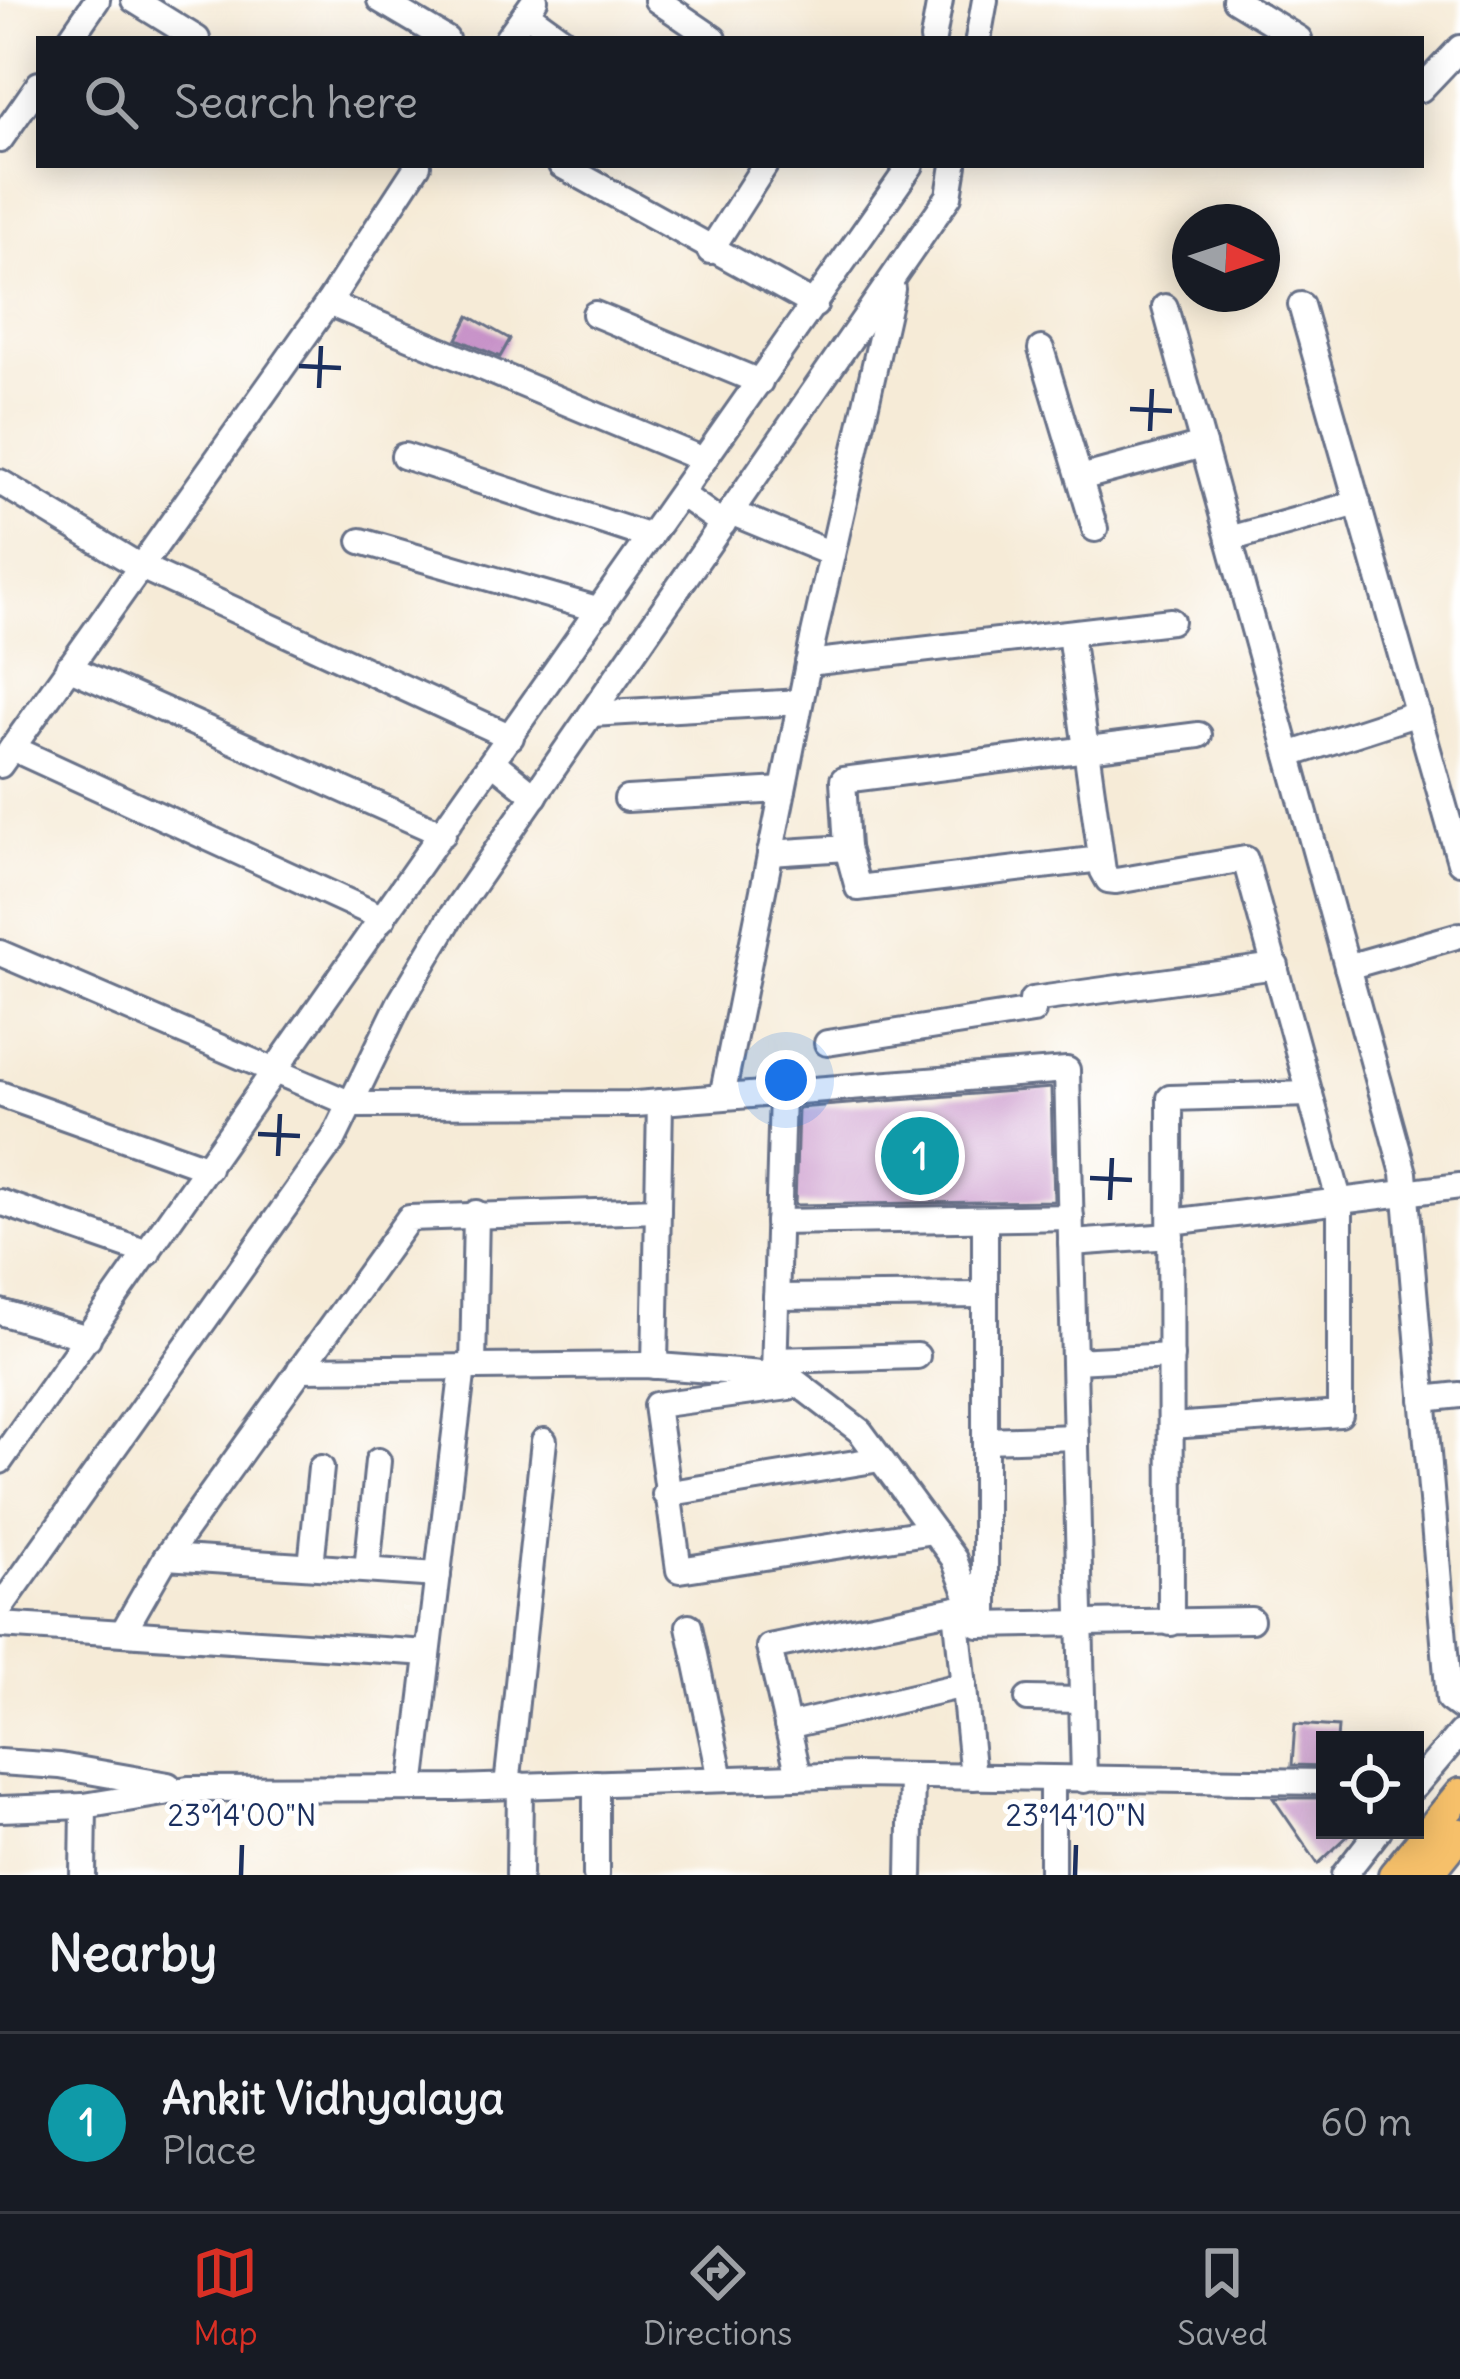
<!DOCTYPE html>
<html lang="en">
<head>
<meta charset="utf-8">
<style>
	body { margin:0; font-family:Delius,sans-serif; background:#242831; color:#f1f3f6 }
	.controls { position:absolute; right:36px; bottom:36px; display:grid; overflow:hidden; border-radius:0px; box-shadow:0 6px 30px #0003 }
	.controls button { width:108px; height:108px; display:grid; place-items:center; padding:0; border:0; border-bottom:3px solid #363941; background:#171b24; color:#f1f3f6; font:60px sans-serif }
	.compass { position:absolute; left:1172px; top:204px; width:108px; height:108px; border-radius:50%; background:#171b24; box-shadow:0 6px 30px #0003; rotate:93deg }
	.you { position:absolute; left:786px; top:1080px; width:42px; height:42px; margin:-30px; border:9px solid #fff; border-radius:50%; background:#1a73e8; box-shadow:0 0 0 18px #1a73e833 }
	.badge { display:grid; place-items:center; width:78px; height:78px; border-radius:50%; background:#d93025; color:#fff; font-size:39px; font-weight:700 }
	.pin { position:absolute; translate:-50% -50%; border:6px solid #fff; box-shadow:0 3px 12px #0006 }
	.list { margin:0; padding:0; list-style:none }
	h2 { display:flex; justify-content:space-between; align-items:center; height:156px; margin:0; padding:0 48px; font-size:51px }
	h2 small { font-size:39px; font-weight:400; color:#9ea1a6 }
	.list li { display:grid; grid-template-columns:78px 1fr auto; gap:36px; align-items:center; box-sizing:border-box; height:180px; padding:0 48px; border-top:3px solid #363941 }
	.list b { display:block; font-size:45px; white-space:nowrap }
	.list p { margin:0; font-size:39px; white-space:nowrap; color:#9ea1a6 }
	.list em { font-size:39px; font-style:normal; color:#9ea1a6 }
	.icon { flex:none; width:66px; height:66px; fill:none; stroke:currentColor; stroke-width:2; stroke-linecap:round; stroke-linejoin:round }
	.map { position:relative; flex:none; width:1460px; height:1875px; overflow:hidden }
	.search { position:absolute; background:#171b24; box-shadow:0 6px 30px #0003; left:36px; right:36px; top:36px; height:132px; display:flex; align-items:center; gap:30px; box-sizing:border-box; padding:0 42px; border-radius:0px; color:#9ea1a6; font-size:45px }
	.sheet { height:336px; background:#171b24 }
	nav { display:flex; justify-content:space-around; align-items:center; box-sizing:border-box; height:168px; border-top:3px solid #363941; background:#171b24; font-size:33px; color:#9ea1a6 }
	nav a { display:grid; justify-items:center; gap:6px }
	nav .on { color:#d93025 }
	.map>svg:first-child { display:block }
</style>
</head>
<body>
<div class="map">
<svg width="1460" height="1875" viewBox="0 0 1460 1875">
	<rect width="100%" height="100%" fill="#fff"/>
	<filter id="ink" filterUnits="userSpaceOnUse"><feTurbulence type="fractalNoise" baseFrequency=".00833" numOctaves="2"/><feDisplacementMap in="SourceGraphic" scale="24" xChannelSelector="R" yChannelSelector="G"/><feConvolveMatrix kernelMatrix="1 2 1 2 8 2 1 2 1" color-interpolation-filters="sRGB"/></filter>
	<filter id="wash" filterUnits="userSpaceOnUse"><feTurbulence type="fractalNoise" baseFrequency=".004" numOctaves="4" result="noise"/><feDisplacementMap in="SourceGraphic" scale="48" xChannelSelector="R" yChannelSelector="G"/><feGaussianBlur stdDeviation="2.7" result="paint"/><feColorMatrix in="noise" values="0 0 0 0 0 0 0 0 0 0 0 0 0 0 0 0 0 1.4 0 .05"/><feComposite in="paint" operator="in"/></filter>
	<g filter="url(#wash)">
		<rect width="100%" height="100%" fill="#f6ebd7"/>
		<g id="blocks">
			<g fill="#c690c7">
				<path d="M469,316L510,339L500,357L457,339Z"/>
				<path d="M1051,1088L1054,1201L795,1205L798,1108Z"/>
				<path d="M1295,1724L1338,1727L1337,1740H1325V1766L1292,1765Z"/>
				<path d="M1273,1798H1325V1830H1354L1318,1864Z"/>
			</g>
		</g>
	</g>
	<g filter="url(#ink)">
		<use href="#blocks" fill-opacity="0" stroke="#687188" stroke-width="3"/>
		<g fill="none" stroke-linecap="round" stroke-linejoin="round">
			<g stroke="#687188" stroke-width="30">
				<g id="minor">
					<path d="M134,0L197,39"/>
					<path d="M380,0L446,39"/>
					<path d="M657,0L714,39"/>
					<path d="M1235,0L1299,39"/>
					<path d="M526,13L562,39"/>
					<path d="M70,39L97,0"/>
					<path d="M507,39L535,0"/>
					<path d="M933,39L940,0"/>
					<path d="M978,39L985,0"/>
					<path d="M1421,89L1460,48"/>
					<path d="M0,140L39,84"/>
					<path d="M561,165L815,305"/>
					<path d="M710,251L765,165"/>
					<path d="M328,303L704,460"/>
					<path d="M1301,305L1460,862"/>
					<path d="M1165,307L1404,1173L1449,1699L1460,1707"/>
					<path d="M595,314L760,382"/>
					<path d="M1041,349L1095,529"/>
					<path d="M404,456L650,537"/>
					<path d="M1080,478L1203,445"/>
					<path d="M0,482L139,566L511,737"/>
					<path d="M681,494L723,524"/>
					<path d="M730,512L832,554"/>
					<path d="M1229,539L1358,503"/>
					<path d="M361,541L600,610"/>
					<path d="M1070,634L1103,871L1108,880L1116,881L1245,859L1340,1203V1414L1171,1426"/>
					<path d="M808,663L1171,621"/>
					<path d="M68,667L443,834"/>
					<path d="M591,714L800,702"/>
					<path d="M12,748L383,918"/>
					<path d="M1289,755L1418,713"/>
					<path d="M493,762L535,796"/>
					<path d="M0,765L328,303L418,165"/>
					<path d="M627,799L783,790"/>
					<path d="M847,848L858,888L1101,859"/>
					<path d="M770,853L847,848L843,780L1199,735"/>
					<path d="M0,953L354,1105L636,1104L1067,1070L1084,1780"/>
					<path d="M1347,967L1460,935"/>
					<path d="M827,1043L1033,1011L1032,1000L1276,966"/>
					<path d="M0,1094L208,1168"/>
					<path d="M722,1097L813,639L892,289"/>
					<path d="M0,1202L148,1253"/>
					<path d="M985,1219V1624"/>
					<path d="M778,1222L1071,1217"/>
					<path d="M1171,1222L1460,1186"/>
					<path d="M1071,1243L1171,1236"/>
					<path d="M776,1297L985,1295"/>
					<path d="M0,1312L88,1338"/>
					<path d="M775,1360L917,1356"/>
					<path d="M1074,1361L1171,1356"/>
					<path d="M655,1366L660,1102"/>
					<path d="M473,1367L476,1213"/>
					<path d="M300,1369L645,1365L788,1376L860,1431L954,1559L979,1625L1251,1620"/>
					<path d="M774,1375L782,1093"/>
					<path d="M789,1387L656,1405L679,1570L933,1531"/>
					<path d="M1423,1399L1460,1395"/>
					<path d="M985,1440L1076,1437"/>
					<path d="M0,1461L911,165"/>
					<path d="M665,1494L880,1459"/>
					<path d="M166,1557L409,1218L658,1210"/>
					<path d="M311,1566L321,1468"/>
					<path d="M367,1570L378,1461"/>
					<path d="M0,1608L334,1138L399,1004L452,915L949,196L954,165"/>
					<path d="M1171,1623L1170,1098L1310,1094"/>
					<path d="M0,1625L428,1653"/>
					<path d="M689,1626L721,1779"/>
					<path d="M123,1632L166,1557L438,1575"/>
					<path d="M1028,1699L1082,1700"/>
					<path d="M787,1726L964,1685"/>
					<path d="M0,1762L60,1766L168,1785"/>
					<path d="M799,1776L769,1647L956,1609L973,1777"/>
					<path d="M596,1783V1875"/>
					<path d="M507,1786L544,1441"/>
					<path d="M1415,1786L1460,1733"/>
					<path d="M412,1788L463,1367"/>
					<path d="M0,1809L84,1806L188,1789L455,1788L856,1775L1325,1782"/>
					<path d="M83,1875L84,1806"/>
					<path d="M519,1875L520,1785"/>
					<path d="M910,1875L912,1776"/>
					<path d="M1052,1875V1779"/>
					<path d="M1344,1875L1379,1830"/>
				</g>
			</g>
			<g stroke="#687188" stroke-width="36">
				<g id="major">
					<path d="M1394,1875L1460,1794"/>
					<path d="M1427,1875L1460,1834"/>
				</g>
			</g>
			<use href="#minor" stroke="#fff" stroke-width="24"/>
			<use href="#major" stroke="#f6c06b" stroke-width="30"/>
		</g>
	</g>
	<path fill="none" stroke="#1b2f5e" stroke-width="4.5" d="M299,366L341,368M319,388L321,346M1130,409L1172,411M1150,431L1152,389M258,1134L300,1136M278,1156L280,1114M1090,1178L1132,1180M1110,1200L1112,1158M241,1875L242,1845M1075,1875L1076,1845"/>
	<g font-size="30" text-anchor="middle" fill="#1b2f5e" stroke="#fff" stroke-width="10" stroke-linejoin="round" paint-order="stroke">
		<text x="242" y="1826">23°14'00"N</text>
		<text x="1076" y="1826">23°14'10"N</text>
	</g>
</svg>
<div class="controls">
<button><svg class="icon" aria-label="locate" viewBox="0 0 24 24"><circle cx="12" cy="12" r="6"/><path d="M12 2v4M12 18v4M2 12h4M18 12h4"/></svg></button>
</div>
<svg class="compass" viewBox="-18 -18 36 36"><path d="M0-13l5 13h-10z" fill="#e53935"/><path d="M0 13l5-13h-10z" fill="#9ea1a6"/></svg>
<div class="you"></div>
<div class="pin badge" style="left:920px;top:1156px;background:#0f9aa8">1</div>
<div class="search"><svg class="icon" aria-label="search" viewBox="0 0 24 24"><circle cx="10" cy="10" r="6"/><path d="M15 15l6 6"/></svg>Search here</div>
</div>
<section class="sheet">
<h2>Nearby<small></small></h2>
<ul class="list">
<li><span class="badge" style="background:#0f9aa8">1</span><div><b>Ankit Vidhyalaya</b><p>Place</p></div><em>60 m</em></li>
</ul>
</section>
<nav>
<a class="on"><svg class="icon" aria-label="map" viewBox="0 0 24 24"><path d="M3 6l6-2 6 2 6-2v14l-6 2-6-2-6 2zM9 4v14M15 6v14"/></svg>Map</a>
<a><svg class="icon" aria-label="directions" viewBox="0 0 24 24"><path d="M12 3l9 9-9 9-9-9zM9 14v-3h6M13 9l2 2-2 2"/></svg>Directions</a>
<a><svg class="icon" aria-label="saved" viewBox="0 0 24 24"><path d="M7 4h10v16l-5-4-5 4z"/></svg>Saved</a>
</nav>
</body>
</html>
